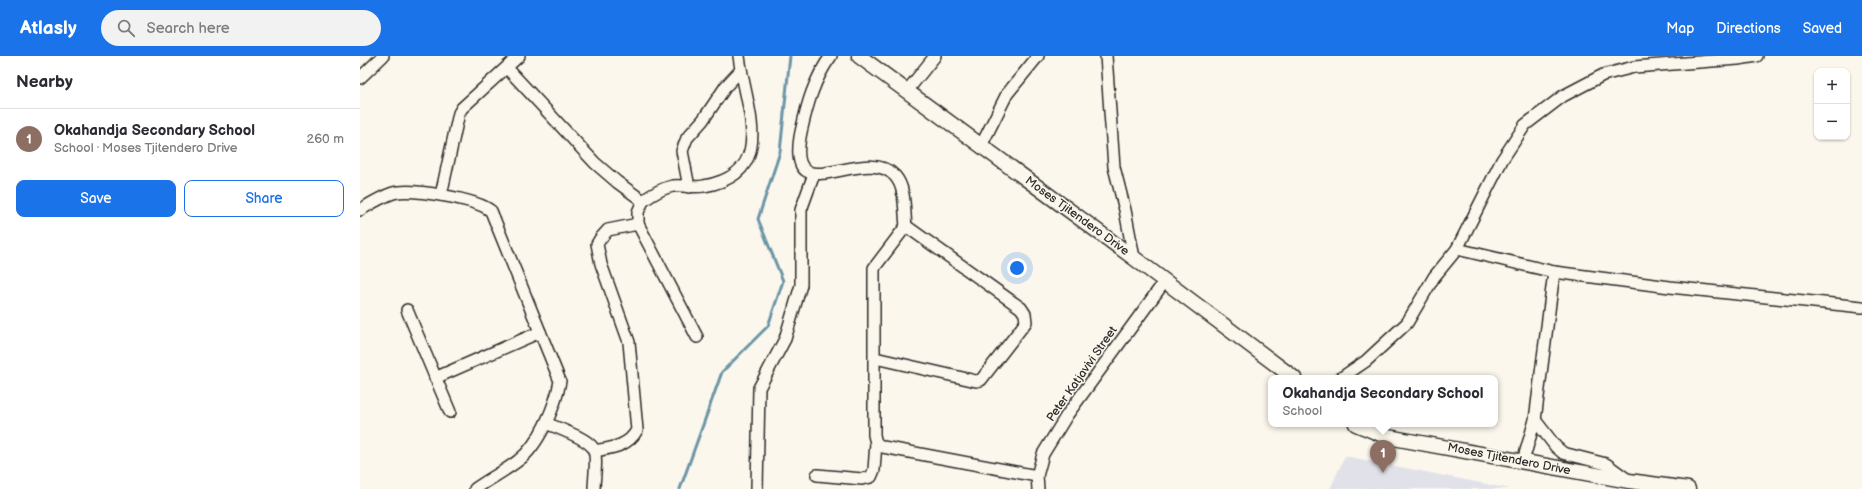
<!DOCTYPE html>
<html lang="en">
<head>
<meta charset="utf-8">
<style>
	body { margin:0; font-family:"Balsamiq Sans",sans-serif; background:#f2f2f3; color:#2b2b33 }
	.controls { position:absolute; right:12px; top:12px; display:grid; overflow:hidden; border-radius:8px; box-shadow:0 1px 3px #0004 }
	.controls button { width:36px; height:36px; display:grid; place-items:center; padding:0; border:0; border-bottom:1px solid #e1e1e2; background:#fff; color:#2b2b33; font:20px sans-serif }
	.you { position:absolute; left:657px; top:212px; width:14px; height:14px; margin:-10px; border:3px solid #fff; border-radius:50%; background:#1a73e8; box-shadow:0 0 0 6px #1a73e833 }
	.badge { display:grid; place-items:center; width:26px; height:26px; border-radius:50%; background:#1a73e8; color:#fff; font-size:13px; font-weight:700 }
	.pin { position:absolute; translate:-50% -33px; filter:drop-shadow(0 1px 2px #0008) }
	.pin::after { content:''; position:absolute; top:21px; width:14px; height:12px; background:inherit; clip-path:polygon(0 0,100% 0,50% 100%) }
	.popup { position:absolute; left:908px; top:319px; width:230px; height:52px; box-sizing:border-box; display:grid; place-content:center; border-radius:8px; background:#fff; filter:drop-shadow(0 1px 3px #0005); font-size:13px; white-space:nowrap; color:#7c7c81 }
	.popup b { font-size:15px; color:#2b2b33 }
	.popup::after { content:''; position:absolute; left:50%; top:100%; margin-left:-8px; border:8px solid transparent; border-top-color:#fff }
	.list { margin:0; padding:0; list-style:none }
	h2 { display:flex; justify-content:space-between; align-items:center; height:52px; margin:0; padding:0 16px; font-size:17px }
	h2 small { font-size:13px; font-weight:400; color:#7c7c81 }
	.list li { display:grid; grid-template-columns:26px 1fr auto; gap:12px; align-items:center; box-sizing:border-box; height:60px; padding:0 16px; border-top:1px solid #e1e1e2 }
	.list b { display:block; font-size:15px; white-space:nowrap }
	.list p { margin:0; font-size:13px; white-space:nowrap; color:#7c7c81 }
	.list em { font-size:13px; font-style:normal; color:#7c7c81 }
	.actions { display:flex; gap:8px; padding:12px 16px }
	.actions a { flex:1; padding:9px 0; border:1px solid #1a73e8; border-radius:8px; text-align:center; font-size:14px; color:#1a73e8 }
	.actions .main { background:#1a73e8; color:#fff }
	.icon { flex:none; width:22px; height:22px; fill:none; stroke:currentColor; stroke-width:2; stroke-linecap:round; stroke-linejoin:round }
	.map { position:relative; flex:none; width:1502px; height:433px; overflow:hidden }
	header { display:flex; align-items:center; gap:24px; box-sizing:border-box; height:56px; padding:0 20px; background:#1a73e8; color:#fff }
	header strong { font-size:19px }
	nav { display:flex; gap:22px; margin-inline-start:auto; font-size:14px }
	.search { width:280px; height:36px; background:#f2f2f3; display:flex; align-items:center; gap:10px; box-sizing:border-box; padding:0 14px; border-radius:22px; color:#7c7c81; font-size:15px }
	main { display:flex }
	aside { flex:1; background:#fff }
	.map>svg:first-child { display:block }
</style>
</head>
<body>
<header>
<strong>Atlasly</strong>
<div class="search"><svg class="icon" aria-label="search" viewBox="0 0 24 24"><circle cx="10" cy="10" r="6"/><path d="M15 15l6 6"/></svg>Search here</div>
<nav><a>Map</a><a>Directions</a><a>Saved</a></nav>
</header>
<main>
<aside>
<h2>Nearby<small></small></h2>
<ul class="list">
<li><span class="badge" style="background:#8d6e63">1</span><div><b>Okahandja Secondary School</b><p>School · Moses Tjitendero Drive</p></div><em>260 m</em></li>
</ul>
<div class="actions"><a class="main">Save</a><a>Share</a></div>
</aside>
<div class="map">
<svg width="1502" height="433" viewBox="0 0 1502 433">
	<rect width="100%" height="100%" fill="#fbf7ec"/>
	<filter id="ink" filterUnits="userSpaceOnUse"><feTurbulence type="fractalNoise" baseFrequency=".025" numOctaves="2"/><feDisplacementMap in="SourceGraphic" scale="8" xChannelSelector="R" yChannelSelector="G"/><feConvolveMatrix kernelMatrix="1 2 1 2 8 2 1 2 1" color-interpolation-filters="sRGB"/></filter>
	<g filter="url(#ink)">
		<path fill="#e1e2e9" d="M985,400L1151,433H970Z"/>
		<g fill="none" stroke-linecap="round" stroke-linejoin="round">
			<path stroke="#6c95a7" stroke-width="3" d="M320,433L362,316L408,270L423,225L398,163L420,96L430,0"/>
			<g stroke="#2b2b2b" stroke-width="14">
				<g id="minor">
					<path d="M471,0C454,23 447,49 441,76C424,159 504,86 535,120C546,132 544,155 546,170L514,212V379L516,387L523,391L677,420"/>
					<path d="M746,0L754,111L765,154L774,202"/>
					<path d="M147,12L235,107L257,126L283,145C291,139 303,132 313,130C323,129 334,132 344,130C419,117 385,51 379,0"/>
					<path d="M0,22L23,0"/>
					<path d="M547,35L575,0"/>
					<path d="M621,90L647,38L678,0"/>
					<path d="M329,131L322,95L327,82L343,64L366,30L381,14"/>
					<path d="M81,139L99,57L102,52L159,0"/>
					<path d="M283,145L278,156V168L337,281"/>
					<path d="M0,154C10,148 21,141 33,137C51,132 117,143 131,155L200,325C196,349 179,389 159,404C145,415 129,423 115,433"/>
					<path d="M1097,193L1194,216L1310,231L1502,251"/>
					<path d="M47,254L90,356"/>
					<path d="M515,302L616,325L621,324L666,266L665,258L661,252L546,170"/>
					<path d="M75,322L180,276"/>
					<path d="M981,322L1006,305L1047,267L1074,221L1097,193L1142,104L1165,69L1203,40L1243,19L1274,11L1378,3L1397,0"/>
					<path d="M1175,364L1196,391L1203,397L1246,408L1268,424"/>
					<path d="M186,367C197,372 227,382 233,392C238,400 234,423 234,433"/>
					<path d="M234,395C250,392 268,391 277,374L269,286L241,208L237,188L240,183L248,174L278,168"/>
					<path d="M1163,405L1175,364L1194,216"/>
					<path d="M457,419L502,423L511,421L514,414L516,387"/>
					<path d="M397,433L399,332L425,283L441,229V154L454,118"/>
					<path d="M678,433L677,420L683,398L707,359L805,225"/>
				</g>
			</g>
			<g stroke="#2b2b2b" stroke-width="17">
				<g id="tertiary">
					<path d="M499,0L774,202L934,322"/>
					<path d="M996,368L1028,381L1269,425L1328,433"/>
				</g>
			</g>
			<use href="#minor" stroke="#fbf7ec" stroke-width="11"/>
			<use href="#tertiary" stroke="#fbf7ec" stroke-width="14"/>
		</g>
	</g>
	<g text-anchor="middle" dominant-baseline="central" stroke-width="3" stroke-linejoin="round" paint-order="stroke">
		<g font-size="12" fill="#2b2b2b" stroke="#fbf7ec">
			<text transform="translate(717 160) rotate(36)">Moses Tjitendero Drive</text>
			<text transform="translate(722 318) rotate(-55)">Peter Katjavivi Street</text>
			<text transform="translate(1149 403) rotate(11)">Moses Tjitendero Drive</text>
		</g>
	</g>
</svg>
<div class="controls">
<button>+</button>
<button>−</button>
</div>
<div class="you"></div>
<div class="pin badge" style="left:1023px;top:417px;background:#8d6e63">1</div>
<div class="popup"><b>Okahandja Secondary School</b>School</div>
</div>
</main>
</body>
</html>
